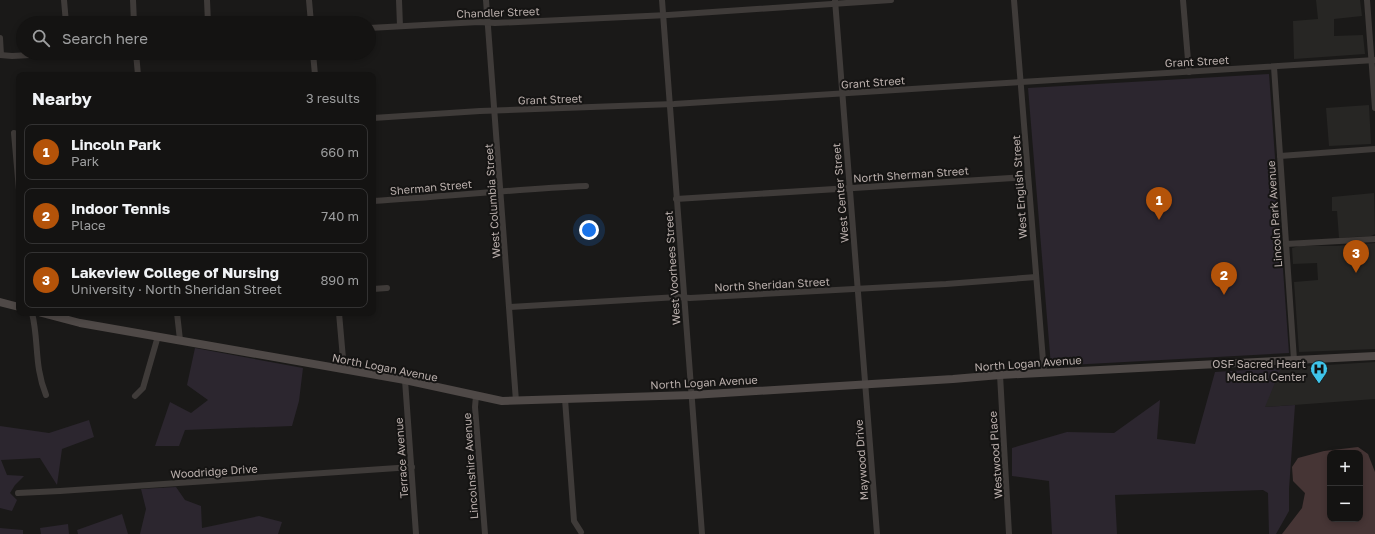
<!DOCTYPE html>
<html lang="en">
<head>
<meta charset="utf-8">
<style>
	body { margin:0; font-family:"Golos Text",sans-serif; background:#1d1c1b; color:#f1f3f6 }
	.controls { position:absolute; right:12px; bottom:12px; display:grid; overflow:hidden; border-radius:8px; box-shadow:0 2px 6px #0003 }
	.controls button { width:36px; height:36px; display:grid; place-items:center; padding:0; border:0; border-bottom:1px solid #333232; background:#141312; color:#f1f3f6; font:20px sans-serif }
	.you { position:absolute; left:589px; top:230px; width:14px; height:14px; margin:-10px; border:3px solid #fff; border-radius:50%; background:#1a73e8; box-shadow:0 0 0 6px #1a73e833 }
	.badge { display:grid; place-items:center; width:26px; height:26px; border-radius:50%; background:#b45309; color:#fff; font-size:13px; font-weight:700 }
	.pin { position:absolute; translate:-50% -33px; filter:drop-shadow(0 1px 2px #0008) }
	.pin::after { content:''; position:absolute; top:21px; width:14px; height:12px; background:inherit; clip-path:polygon(0 0,100% 0,50% 100%) }
	.list { margin:0; padding:0; list-style:none }
	h2 { display:flex; justify-content:space-between; align-items:center; height:52px; margin:0; padding:0 16px; font-size:17px }
	h2 small { font-size:13px; font-weight:400; color:#9d9e9f }
	.list li { display:grid; grid-template-columns:26px 1fr auto; gap:12px; align-items:center; box-sizing:border-box; height:56px; margin:0 8px 8px; padding:0 8px; border:1px solid #333232; border-radius:8px }
	.list b { display:block; font-size:15px; white-space:nowrap }
	.list p { margin:0; font-size:13px; white-space:nowrap; color:#9d9e9f }
	.list em { font-size:13px; font-style:normal; color:#9d9e9f }
	.icon { flex:none; width:22px; height:22px; fill:none; stroke:currentColor; stroke-width:2; stroke-linecap:round; stroke-linejoin:round }
	.map { position:relative; flex:none; width:1375px; height:534px; overflow:hidden }
	.search { position:absolute; background:#141312; box-shadow:0 2px 6px #0003; left:16px; top:16px; width:360px; height:44px; display:flex; align-items:center; gap:10px; box-sizing:border-box; padding:0 14px; border-radius:22px; color:#9d9e9f; font-size:15px }
	.panel { position:absolute; background:#141312; box-shadow:0 2px 6px #0003; left:16px; top:72px; width:360px; height:244px; border-radius:8px }
	.map>svg:first-child { display:block }
</style>
</head>
<body>
<div class="map">
<svg width="1375" height="534" viewBox="0 0 1375 534">
	<rect width="100%" height="100%" fill="#1a1918"/>
	<g fill="#272624">
		<path d="M1316,0H1360L1362,16L1334,19V36L1363,35L1365,54L1294,59L1293,21L1318,19Z"/>
		<path d="M1369,105L1371,144L1329,146L1326,108Z"/>
		<path d="M1374,193L1375,234L1371,236L1339,238L1337,211H1332V197Z"/>
		<path d="M1375,243V349L1299,352L1294,282L1318,280L1317,263L1293,264L1292,248L1299,246H1336Z"/>
		<path d="M1375,362V399L1265,407L1262,369Z"/>
	</g>
	<g fill="#2c262f">
		<path d="M1269,74L1289,353L1051,366L1028,88Z"/>
		<path d="M195,348L303,368L299,401L292,426L185,430L179,446H155L170,402L191,413L208,400L187,385Z"/>
		<path d="M1281,368L1265,407L1295,405L1289,489V511L1276,534H1269L1268,493L1263,490L1115,495L1117,534H1052L1049,481L1012,476V448L1067,432L1114,433L1160,400L1157,439L1195,444L1215,372Z"/>
		<path d="M89,420L94,437L62,449L57,485L40,458L1,460L7,475L24,476L15,485L10,493L17,500L12,511L0,508V426L49,433Z"/>
		<path d="M176,487L185,500L201,506L202,528L259,516L282,522L278,534H140L146,509L141,489Z"/>
		<path d="M122,514L128,534H78L77,530Z"/>
		<path d="M68,524L69,534H41L40,528Z"/>
		<path d="M0,528L23,530V534H0Z"/>
	</g>
	<path fill="#463535" fill-rule="evenodd" d="M1358,447L1368,454L1375,472V534H1282L1302,508L1305,493L1293,481L1292,467L1298,458L1324,451ZM1330,453H1360V519H1330Z"/>
	<g fill="none" stroke-linecap="round" stroke-linejoin="round">
		<g stroke="#3f3b39" stroke-width="6">
			<path d="M64,0L66,23"/>
			<path d="M133,0L134,23"/>
			<path d="M207,0L208,23"/>
			<path d="M309,0L311,23"/>
			<path d="M399,0L400,26"/>
			<path d="M486,0L516,401"/>
			<path d="M662,0L702,534"/>
			<path d="M835,0L877,534"/>
			<path d="M1014,0L1044,373"/>
			<path d="M1183,0L1189,72"/>
			<path d="M1367,0L1375,108"/>
			<path d="M369,28L479,22L495,23L668,15L891,0"/>
			<path d="M0,38L1,55"/>
			<path d="M136,53L138,75"/>
			<path d="M313,53L315,75"/>
			<path d="M0,55L12,56L67,53"/>
			<path d="M1274,67L1294,360"/>
			<path d="M373,118L480,111L674,104L1021,82L1375,60"/>
			<path d="M14,133L19,190"/>
			<path d="M1280,156L1375,149"/>
			<path d="M676,199L1028,177"/>
			<path d="M373,201C444,197 515,189 586,186"/>
			<path d="M1286,244L1375,239"/>
			<path d="M373,289L387,288"/>
			<path d="M510,307L678,297L690,298L946,284L1036,277"/>
			<path d="M32,313C39,341 34,366 46,395"/>
			<path d="M177,313L180,340"/>
			<path d="M339,313L344,370"/>
			<path d="M1000,375L1009,534"/>
			<path d="M405,380L416,534"/>
			<path d="M135,396L143,388L158,336"/>
			<path d="M476,396L475,407L485,534"/>
			<path d="M565,399L574,521L581,532"/>
			<path d="M18,493L60,491L412,467"/>
		</g>
		<g stroke="#4f4947" stroke-width="8">
			<path d="M0,302L19,307"/>
			<path d="M42,313L80,323L405,380L502,401L692,395L953,379L1000,375L1375,356"/>
		</g>
	</g>
	<defs>
		<g id="hospital-pin" transform="scale(0.9)"><path d="M0 17L-7.5 6A9.5 9.5 0 1 1 7.5 6Z" fill="#3fc5eb" stroke="#151413"/><path d="M-5-5h3v3.5h4V-5h3V5h-3V1.5h-4V5h-3Z" fill="#111"/></g>
	</defs>
	<g fill-rule="evenodd">
		<use href="#hospital-pin" x="1319" y="369"/>
	</g>
	<g text-anchor="middle" dominant-baseline="central" stroke-width="4" stroke-linejoin="round" paint-order="stroke">
		<g font-size="11" fill="#b9aeab" stroke="#151413">
			<text transform="translate(498 12) rotate(-2)">Chandler Street</text>
			<text transform="translate(1197 61) rotate(-3)">Grant Street</text>
			<text transform="translate(873 82) rotate(-4)">Grant Street</text>
			<text transform="translate(550 99) rotate(-2)">Grant Street</text>
			<text transform="translate(911 174) rotate(-4)">North Sherman Street</text>
			<text transform="translate(431 187) rotate(-5)">Sherman Street</text>
			<text transform="translate(1019 187) rotate(-94)">West English Street</text>
			<text transform="translate(840 193) rotate(-95)">West Center Street</text>
			<text transform="translate(492 201) rotate(-94)">West Columbia Street</text>
			<text transform="translate(1274 214) rotate(-94)">Lincoln Park Avenue</text>
			<text transform="translate(672 268) rotate(-94)">West Voorhees Street</text>
			<text transform="translate(772 284) rotate(-3)">North Sheridan Street</text>
			<text transform="translate(1028 363) rotate(-4)">North Logan Avenue</text>
			<text transform="translate(385 367) rotate(11)">North Logan Avenue</text>
			<text transform="translate(704 382) rotate(-3)">North Logan Avenue</text>
			<text transform="translate(995 455) rotate(-94)">Westwood Place</text>
			<text transform="translate(401 458) rotate(-94)">Terrace Avenue</text>
			<text transform="translate(861 460) rotate(-94)">Maywood Drive</text>
			<text transform="translate(470 466) rotate(-94)">Lincolnshire Avenue</text>
			<text transform="translate(214 471) rotate(-4)">Woodridge Drive</text>
		</g>
		<g font-size="11" fill="#b9aeab" stroke="#151413" text-anchor="end">
			<text x="1306" y="363">OSF Sacred Heart<tspan x="1306" dy="13">Medical Center</tspan></text>
		</g>
	</g>
</svg>
<div class="controls">
<button>+</button>
<button>−</button>
</div>
<div class="you"></div>
<div class="pin badge" style="left:1159px;top:220px">1</div>
<div class="pin badge" style="left:1224px;top:295px">2</div>
<div class="pin badge" style="left:1356px;top:273px">3</div>
<div class="search"><svg class="icon" aria-label="search" viewBox="0 0 24 24"><circle cx="10" cy="10" r="6"/><path d="M15 15l6 6"/></svg>Search here</div>
<section class="panel">
<h2>Nearby<small>3 results</small></h2>
<ul class="list">
<li><span class="badge">1</span><div><b>Lincoln Park</b><p>Park</p></div><em>660 m</em></li>
<li><span class="badge">2</span><div><b>Indoor Tennis</b><p>Place</p></div><em>740 m</em></li>
<li><span class="badge">3</span><div><b>Lakeview College of Nursing</b><p>University · North Sheridan Street</p></div><em>890 m</em></li>
</ul>
</section>
</div>
</body>
</html>
